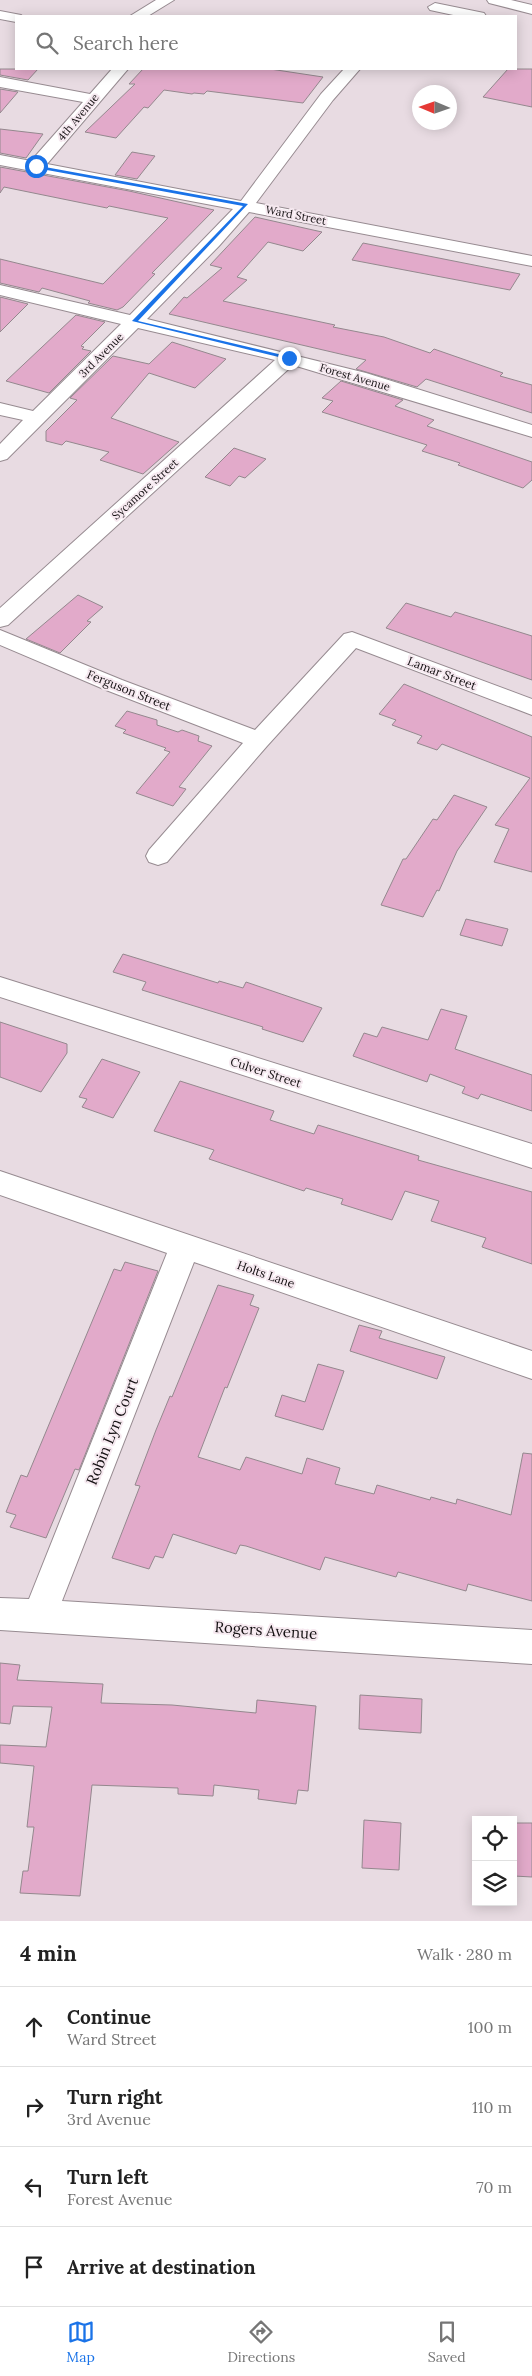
<!DOCTYPE html>
<html lang="en">
<head>
<meta charset="utf-8">
<style>
	body { margin:0; font-family:Lora,serif; background:#f2f2f2; color:#222 }
	.controls { position:absolute; right:15px; bottom:15px; display:grid; overflow:hidden; border-radius:0px; box-shadow:0 2px 12px #0003 }
	.controls button { width:45px; height:45px; display:grid; place-items:center; padding:0; border:0; border-bottom:1px solid #e0e0e0; background:#fff; color:#222; font:25px sans-serif }
	.compass { position:absolute; left:412px; top:85px; width:45px; height:45px; border-radius:50%; background:#fff; box-shadow:0 2px 12px #0003; rotate:272deg }
	.stop { position:absolute; width:15px; height:15px; margin:-11px; border:4px solid #1a73e8; border-radius:50%; background:#fff }
	.stop.end { background:#1a73e8; border-color:#fff; box-shadow:0 1px 5px #0008 }
	.list { margin:0; padding:0; list-style:none }
	h2 { display:flex; justify-content:space-between; align-items:center; height:65px; margin:0; padding:0 20px; font-size:21px }
	h2 small { font-size:16px; font-weight:400; color:#767676 }
	.list li { display:grid; grid-template-columns:32px 1fr auto; gap:15px; align-items:center; box-sizing:border-box; height:80px; padding:0 20px; border-top:1px solid #e0e0e0 }
	.list b { display:block; font-size:19px; white-space:nowrap }
	.list p { margin:0; font-size:16px; white-space:nowrap; color:#767676 }
	.list em { font-size:16px; font-style:normal; color:#767676 }
	.icon { flex:none; width:28px; height:28px; fill:none; stroke:currentColor; stroke-width:2; stroke-linecap:round; stroke-linejoin:round }
	.map { position:relative; flex:none; width:532px; height:1921px; overflow:hidden }
	.search { position:absolute; background:#fff; box-shadow:0 2px 12px #0003; left:15px; right:15px; top:15px; height:55px; display:flex; align-items:center; gap:12px; box-sizing:border-box; padding:0 18px; border-radius:0px; color:#767676; font-size:19px }
	.sheet { height:385px; background:#fff }
	nav { display:flex; justify-content:space-around; align-items:center; box-sizing:border-box; height:70px; border-top:1px solid #e0e0e0; background:#fff; font-size:14px; color:#767676 }
	nav a { display:grid; justify-items:center; gap:2px }
	nav .on { color:#1a73e8 }
	.map>svg:first-child { display:block }
</style>
</head>
<body>
<div class="map">
<svg width="532" height="1921" viewBox="0 0 532 1921">
	<rect width="100%" height="100%" fill="#e8dbe2"/>
	<g fill="#e2aaca" stroke="#94888e">
		<path d="M0,69H38L28,80L0,75Z"/>
		<path d="M143,69H270L323,77L303,103L207,91L204,94L194,93L192,94L164,90L148,108L144,107L116,138L85,132L135,84H129Z"/>
		<path d="M508,69H532V107L483,97Z"/>
		<path d="M0,89L18,92L0,113Z"/>
		<path d="M0,129L43,134L26,158L0,153Z"/>
		<path d="M132,152L155,156L137,179L115,175Z"/>
		<path d="M0,167L129,191L214,210L152,273L155,274L123,307L117,310L88,303L90,301L42,288L39,292L0,283V259L103,284L168,218L109,206L107,208L4,187L0,193Z"/>
		<path d="M255,217L322,232L303,251L268,242L237,277L247,280L223,301L335,325L333,327L384,337L430,353L434,349L503,373L500,376L532,385V413L426,379L417,387L356,369L366,360L169,314L184,297L187,298L222,268L210,265Z"/>
		<path d="M363,243L484,267L520,274L510,290L352,260Z"/>
		<path d="M0,297L28,304L0,332Z"/>
		<path d="M76,315L105,322L81,346L84,347L82,349L91,351L49,393L6,381Z"/>
		<path d="M172,342L226,359L195,388L149,373L111,418L179,442L143,474L100,460L109,452L66,441L62,445L46,441V431L77,400L70,398L113,356L149,364Z"/>
		<path d="M341,381L403,400L395,406L434,420L427,426L532,462V480L523,488L458,465L460,463L422,451L427,445L322,412L333,401L322,398Z"/>
		<path d="M234,448L266,459L245,478L239,476L230,486L205,477Z"/>
		<path d="M78,595L103,607L87,621L91,622L60,653L26,639Z"/>
		<path d="M406,603L451,617L455,612L532,636V680L386,628Z"/>
		<path d="M404,684L532,737V872L494,862L509,829L495,825L530,778L442,744L437,750L417,743L422,736L392,725L396,720L379,714Z"/>
		<path d="M127,711L157,720V725L178,732L182,730L199,736L198,741L212,746L179,787L186,789L173,806L136,793L170,752L164,750L166,748L123,733L126,730L115,726Z"/>
		<path d="M454,795L487,807L457,851L439,891L437,890L423,917L381,905L403,859H406L433,819L437,820Z"/>
		<path d="M466,919L508,929L502,946L460,935Z"/>
		<path d="M123,954L218,983L219,981L243,988L246,982L322,1008L303,1042L262,1029L263,1027L142,990L146,982L113,972Z"/>
		<path d="M441,1009L467,1016L455,1049L532,1075V1111L481,1094L478,1099L462,1093L465,1087L430,1074L427,1082L353,1056L364,1033L377,1037L382,1027L428,1040Z"/>
		<path d="M0,1022L67,1044V1053L41,1092L0,1077Z"/>
		<path d="M102,1059L140,1072L113,1118L82,1107L87,1099L79,1097Z"/>
		<path d="M180,1081L274,1111L270,1120L314,1134L318,1125L419,1156L418,1160L532,1192V1264L482,1247L486,1238L431,1221L439,1201L405,1191L392,1220L341,1204L343,1199L306,1188L304,1191L209,1159L214,1150L154,1131Z"/>
		<path d="M125,1262L158,1271L79,1470L75,1469L46,1538L10,1527L16,1515L6,1512L21,1475L27,1477L114,1269L121,1271Z"/>
		<path d="M218,1285L254,1295L250,1305L259,1308L227,1388L225,1387L198,1457L240,1470L246,1457L302,1474L307,1458L340,1468L335,1484L374,1494L377,1485L430,1500L431,1497L456,1504L457,1499L511,1515L523,1453L532,1454V1601L468,1584L466,1591L398,1572L396,1577L325,1557L320,1570L246,1546L240,1545L236,1554L173,1534L163,1558L155,1556L149,1569L112,1558L140,1486L135,1485L156,1430L170,1396L172,1397Z"/>
		<path d="M359,1325L382,1331L379,1338L445,1357L437,1379L350,1351Z"/>
		<path d="M318,1364L344,1371L323,1430L275,1416L282,1395L305,1402Z"/>
		<path d="M0,1663L20,1665L17,1680L103,1684L101,1703L172,1705L256,1713L257,1700L316,1706L308,1791L298,1790L296,1804L258,1799L259,1790L214,1785L213,1796L178,1794V1788L92,1785L80,1896L20,1893L23,1871H28L34,1827H27L34,1766L0,1763V1745L46,1747L52,1707L13,1706L10,1724L0,1723Z"/>
		<path d="M360,1695L422,1699L421,1733L359,1729Z"/>
		<path d="M364,1820L401,1823L399,1870L362,1868Z"/>
		<path d="M513,1823H532V1877L514,1876Z"/>
	</g>
	<g fill="none" stroke-linecap="round" stroke-linejoin="round">
		<g stroke="#978b91" stroke-width="2">
			<g id="minor">
				<path d="M156,0H174L148,16H130Z"/>
				<path d="M487,0H511L532,5V14L489,3Z"/>
				<path d="M435,3L484,13L486,16H458L430,10L428,7Z"/>
				<path d="M0,11L21,15L22,16H16V22L0,19Z"/>
				<path d="M112,69H128L47,164L241,201L321,94L344,69H360L333,100L256,203L532,256V266L249,212L219,246L147,319L366,373L532,425V437L293,365L8,625L0,627V608L275,360L138,328L7,459L0,461V444L23,420L0,415V403L33,411L121,324L0,295V285L130,315L233,209L0,165V155L31,161L83,102L0,87V77L90,94Z"/>
				<path d="M0,630L122,680L255,730L344,634L352,632L532,699V715L356,648L267,746L167,862L158,865L149,862L146,856L149,850L243,743L106,690L0,645Z"/>
				<path d="M0,977L532,1144V1168L0,997Z"/>
				<path d="M0,1171L532,1351V1379L194,1262L62,1601L532,1630V1664L0,1630V1598L29,1599L167,1253L0,1195Z"/>
			</g>
		</g>
		<use href="#minor" fill="#fff" fill-rule="evenodd"/>
	</g>
	<path fill="#1a73e8" d="M34,165L248,204L138,321L291,357V360L132,321L243,206L36,168Z"/>
	<g text-anchor="middle" dominant-baseline="central" stroke-width="4" stroke-linejoin="round" paint-order="stroke">
		<g font-size="11" fill="#141012" stroke="#f6e9f0">
			<text transform="translate(78 117) rotate(-50)">4th Avenue</text>
			<text transform="translate(296 215) rotate(11)">Ward Street</text>
			<text transform="translate(101 355) rotate(-45)">3rd Avenue</text>
			<text transform="translate(355 377) rotate(16)">Forest Avenue</text>
			<text transform="translate(145 489) rotate(-42)">Sycamore Street</text>
		</g>
		<g font-size="12" fill="#141012" stroke="#f6e9f0">
			<text transform="translate(442 673) rotate(21)">Lamar Street</text>
			<text transform="translate(129 690) rotate(22)">Ferguson Street</text>
			<text transform="translate(266 1072) rotate(18)">Culver Street</text>
			<text transform="translate(266 1274) rotate(19)">Holts Lane</text>
		</g>
		<g font-size="15" fill="#141012" stroke="#f6e9f0">
			<text transform="translate(112 1431) rotate(-68)">Robin Lyn Court</text>
			<text transform="translate(266 1630) rotate(4)">Rogers Avenue</text>
		</g>
	</g>
</svg>
<div class="controls">
<button><svg class="icon" aria-label="locate" viewBox="0 0 24 24"><circle cx="12" cy="12" r="6"/><path d="M12 2v4M12 18v4M2 12h4M18 12h4"/></svg></button>
<button><svg class="icon" aria-label="layers" viewBox="0 0 24 24"><path d="M12 4l9 5-9 5-9-5zM3 14l9 5 9-5"/></svg></button>
</div>
<svg class="compass" viewBox="-18 -18 36 36"><path d="M0-13l5 13h-10z" fill="#e53935"/><path d="M0 13l5-13h-10z" fill="#767676"/></svg>
<div class="stop" style="left:36px;top:166px"></div>
<div class="stop end" style="left:289px;top:358px"></div>
<div class="search"><svg class="icon" aria-label="search" viewBox="0 0 24 24"><circle cx="10" cy="10" r="6"/><path d="M15 15l6 6"/></svg>Search here</div>
</div>
<section class="sheet">
<h2>4 min<small>Walk · 280 m</small></h2>
<ul class="list">
<li><svg class="icon" aria-label="ahead" viewBox="0 0 24 24"><path d="M12 20V5M6 11l6-6 6 6"/></svg><div><b>Continue</b><p>Ward Street</p></div><em>100 m</em></li>
<li><svg class="icon" aria-label="right" viewBox="0 0 24 24"><path d="M7 20v-9h11M14 6l5 5-5 5"/></svg><div><b>Turn right</b><p>3rd Avenue</p></div><em>110 m</em></li>
<li><svg class="icon" aria-label="left" viewBox="0 0 24 24"><path d="M17 20v-9H6M10 6l-5 5 5 5"/></svg><div><b>Turn left</b><p>Forest Avenue</p></div><em>70 m</em></li>
<li><svg class="icon" aria-label="arrive" viewBox="0 0 24 24"><path d="M6 21V4h12l-3 4 3 4H6"/></svg><div><b>Arrive at destination</b></div></li>
</ul>
</section>
<nav>
<a class="on"><svg class="icon" aria-label="map" viewBox="0 0 24 24"><path d="M3 6l6-2 6 2 6-2v14l-6 2-6-2-6 2zM9 4v14M15 6v14"/></svg>Map</a>
<a><svg class="icon" aria-label="directions" viewBox="0 0 24 24"><path d="M12 3l9 9-9 9-9-9zM9 14v-3h6M13 9l2 2-2 2"/></svg>Directions</a>
<a><svg class="icon" aria-label="saved" viewBox="0 0 24 24"><path d="M7 4h10v16l-5-4-5 4z"/></svg>Saved</a>
</nav>
</body>
</html>
